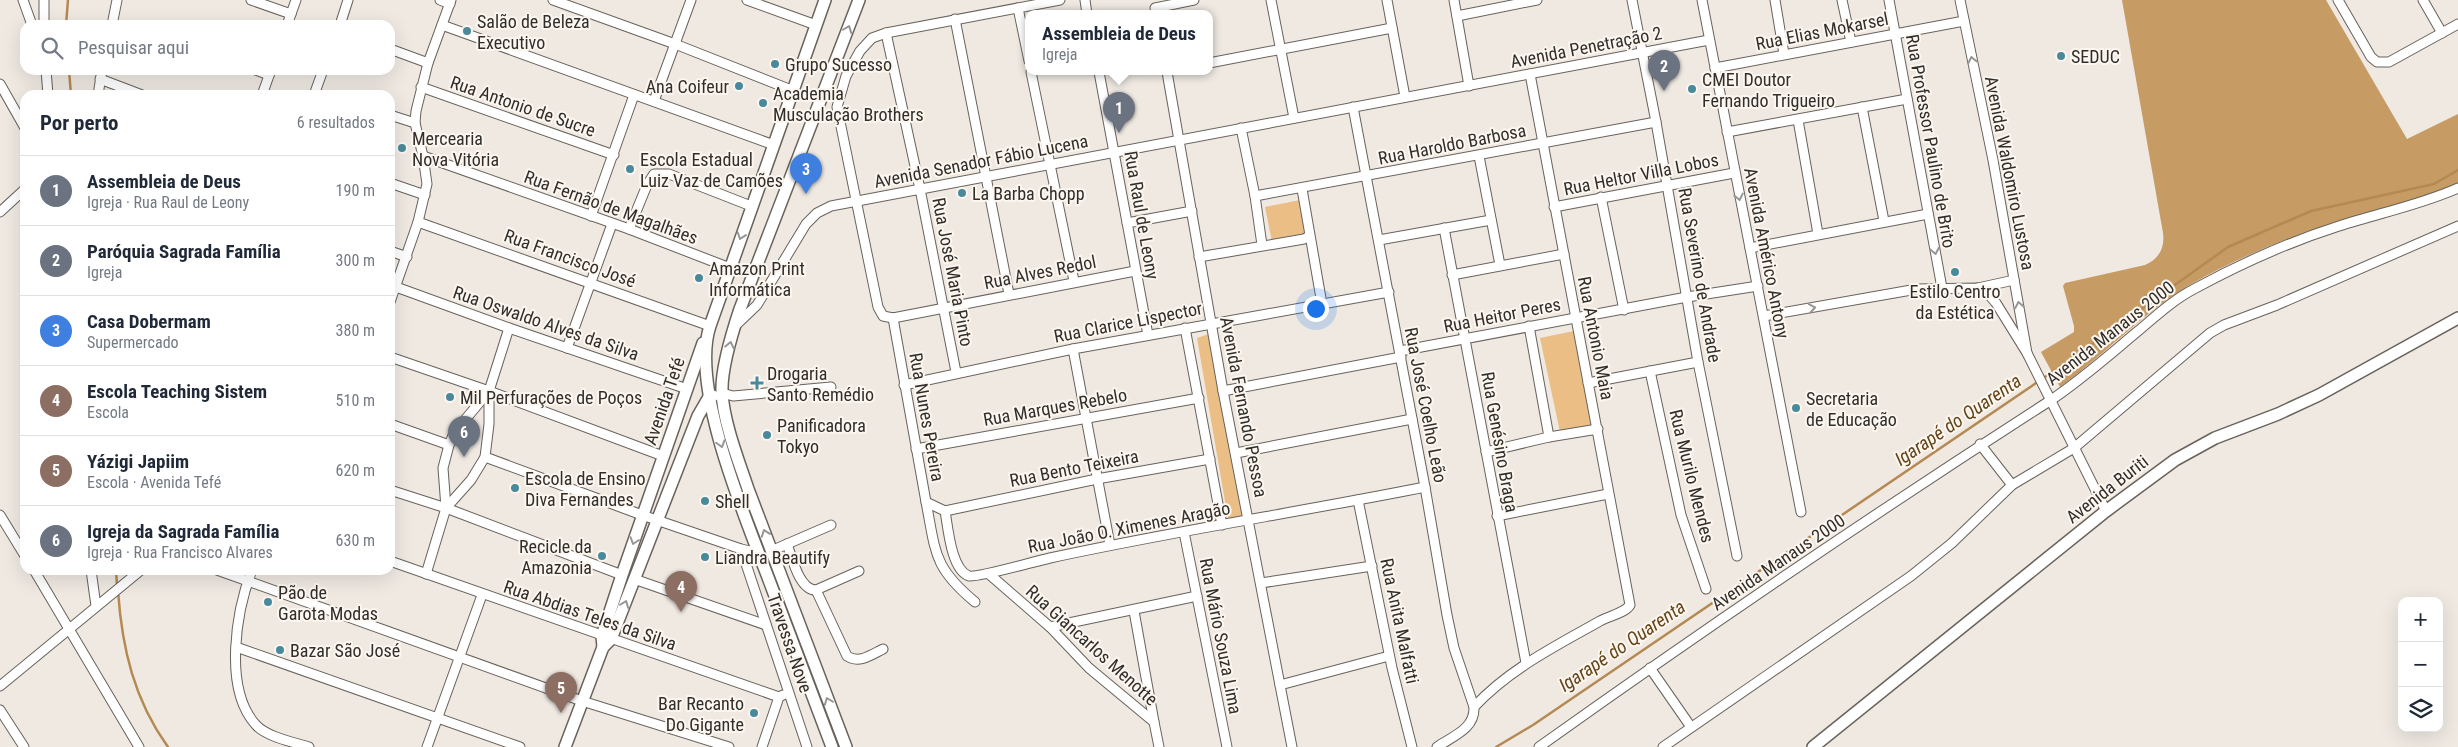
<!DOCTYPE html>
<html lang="pt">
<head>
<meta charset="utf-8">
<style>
	body { margin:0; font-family:"Roboto Condensed",sans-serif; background:#f6f6f7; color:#1f2937 }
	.controls { position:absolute; right:15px; bottom:15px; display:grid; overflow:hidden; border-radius:10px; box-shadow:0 5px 20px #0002 }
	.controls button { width:45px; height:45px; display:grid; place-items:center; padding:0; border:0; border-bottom:1px solid #e0e1e3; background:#fff; color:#1f2937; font:25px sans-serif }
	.you { position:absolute; left:1315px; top:308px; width:18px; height:18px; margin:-12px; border:4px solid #fff; border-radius:50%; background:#1a73e8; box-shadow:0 0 0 8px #1a73e833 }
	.badge { display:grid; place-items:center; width:32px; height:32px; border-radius:50%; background:#111827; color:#fff; font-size:16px; font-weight:700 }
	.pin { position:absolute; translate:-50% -41px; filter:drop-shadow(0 1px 2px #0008) }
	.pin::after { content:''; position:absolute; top:26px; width:18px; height:15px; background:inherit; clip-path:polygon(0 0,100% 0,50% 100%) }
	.popup { position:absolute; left:1025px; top:10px; width:188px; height:65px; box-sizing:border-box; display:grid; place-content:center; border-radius:10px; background:#fff; filter:drop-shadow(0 1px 4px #0005); font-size:16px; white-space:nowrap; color:#747a83 }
	.popup b { font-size:19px; color:#1f2937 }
	.popup::after { content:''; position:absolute; left:50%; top:100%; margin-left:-10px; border:10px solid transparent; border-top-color:#fff }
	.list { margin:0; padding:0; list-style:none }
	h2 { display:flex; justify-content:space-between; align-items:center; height:65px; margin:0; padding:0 20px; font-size:21px }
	h2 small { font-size:16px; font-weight:400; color:#747a83 }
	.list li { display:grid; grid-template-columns:32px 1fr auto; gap:15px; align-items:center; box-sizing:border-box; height:70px; padding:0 20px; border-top:1px solid #e0e1e3 }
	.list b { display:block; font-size:19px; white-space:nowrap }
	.list p { margin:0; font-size:16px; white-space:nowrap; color:#747a83 }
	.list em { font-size:16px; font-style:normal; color:#747a83 }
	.icon { flex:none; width:28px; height:28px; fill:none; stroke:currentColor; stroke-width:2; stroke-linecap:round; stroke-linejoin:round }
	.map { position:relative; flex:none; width:2458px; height:747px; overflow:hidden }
	.search { position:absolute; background:#fff; box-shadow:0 5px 20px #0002; left:20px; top:20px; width:375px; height:55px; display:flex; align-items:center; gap:12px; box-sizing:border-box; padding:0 18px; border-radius:15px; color:#747a83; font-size:19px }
	.panel { position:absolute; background:#fff; box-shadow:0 5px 20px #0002; left:20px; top:90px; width:375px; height:485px; border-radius:15px }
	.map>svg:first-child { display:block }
</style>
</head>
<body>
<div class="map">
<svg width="2458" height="747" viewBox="0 0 2458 747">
	<rect width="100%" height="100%" fill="#efe9e2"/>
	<g fill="#ebbe86">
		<path d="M1300,200L1306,234L1272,242L1265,207Z"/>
		<path d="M1574,331L1594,425L1560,432L1540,338Z"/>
		<path d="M1209,334L1243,515L1228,519L1197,338Z"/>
	</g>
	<path fill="#c79b64" d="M2122,0H2326L2407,139L2458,114V183C2420,200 2379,209 2339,221C2288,237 2234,259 2188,286C2142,314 2103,356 2060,387L2041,352L2074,332V326L2063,286L2065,283L2145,265C2159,259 2165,248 2163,233Z"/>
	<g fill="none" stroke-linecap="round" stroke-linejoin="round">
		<g stroke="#b48952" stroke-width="2.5">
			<path d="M66,25L68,0"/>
			<path d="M69,70L71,95"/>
			<path d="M116,570L117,586"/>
			<path d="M118,591C122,648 134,700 168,747"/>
			<path d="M1496,747L1533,725L2067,362L2228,247L2311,211L2434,184L2458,170"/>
		</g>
		<g stroke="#68625c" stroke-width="11">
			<g id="minor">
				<path d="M23,0L32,25"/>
				<path d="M44,0V25"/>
				<path d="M251,0L291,14"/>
				<path d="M440,0L450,4"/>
				<path d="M553,0L675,44L794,91"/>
				<path d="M747,0L816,25"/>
				<path d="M1060,0L886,33L872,38L860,51L846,76L837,107L878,307L883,316L893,318L1135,271"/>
				<path d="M1085,0L1087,14"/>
				<path d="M1271,0L1294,118"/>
				<path d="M1387,0L1405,97"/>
				<path d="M1454,0L1469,86"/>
				<path d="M1632,0L1656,122L1698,362L1737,556"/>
				<path d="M1702,0L1801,512"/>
				<path d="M1775,0L1784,54"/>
				<path d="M1842,0L1851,42"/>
				<path d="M1889,0L1942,288"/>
				<path d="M1960,0L1993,160L2027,353"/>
				<path d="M2338,0L2371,57L2377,62H2389L2458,24"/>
				<path d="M2423,0L2442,33"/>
				<path d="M1018,8L1029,61"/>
				<path d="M1155,8L1194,0"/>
				<path d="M1457,16L1537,0"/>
				<path d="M955,19L1009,294"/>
				<path d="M112,25L117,0"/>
				<path d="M287,25L296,0"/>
				<path d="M340,25L348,0"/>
				<path d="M442,25L774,145"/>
				<path d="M886,33L920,189L956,372"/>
				<path d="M390,49L428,63"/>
				<path d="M1209,63L1392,28"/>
				<path d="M1715,68L1964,21"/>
				<path d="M46,70L48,95"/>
				<path d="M256,70L269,75"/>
				<path d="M1031,72L1074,281"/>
				<path d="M1099,72L1148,335"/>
				<path d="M1167,72L1223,391L1292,747"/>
				<path d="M100,79L142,95"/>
				<path d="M0,84L25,128"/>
				<path d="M421,87L614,155"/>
				<path d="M98,95L102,70"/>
				<path d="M262,95L271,70"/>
				<path d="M314,95L323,70"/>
				<path d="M654,101L691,0"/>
				<path d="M1353,107L1425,487L1447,615L1454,648L1474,707"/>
				<path d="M1862,107L1884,221"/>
				<path d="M390,115L415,123"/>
				<path d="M1798,120L1818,234"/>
				<path d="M1241,128L1255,196L1262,245"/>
				<path d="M1727,132L1907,99"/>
				<path d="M423,156L629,229L730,268"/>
				<path d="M1479,156L1500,265"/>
				<path d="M390,183L425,195"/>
				<path d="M1302,189L1322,304"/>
				<path d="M1255,196L1656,122"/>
				<path d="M1601,197L1624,310"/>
				<path d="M1554,207L1734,173"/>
				<path d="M0,212L25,189"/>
				<path d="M591,216L634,95"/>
				<path d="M418,222L710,326"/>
				<path d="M1127,223L1192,211"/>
				<path d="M1444,228L1526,663"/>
				<path d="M629,229L647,185L654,174H669L751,206"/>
				<path d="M1379,240L1491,220"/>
				<path d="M1750,248L1928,214"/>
				<path d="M390,251L407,257"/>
				<path d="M1199,257L1304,239L1309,236"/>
				<path d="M1452,275L1564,254"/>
				<path d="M396,287L509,328L687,389"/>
				<path d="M1978,288L1990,296L1996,303L2027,353L2106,511"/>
				<path d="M390,302L418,222L427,184L423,156L415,123L416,111L428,63L451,0"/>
				<path d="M1764,316L1917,289L1978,288L2014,280"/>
				<path d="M893,318L926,502L945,511"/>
				<path d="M735,326L757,305L806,224L817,213L831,206L1709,40"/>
				<path d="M1529,326L1549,437"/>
				<path d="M1185,328L1222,525"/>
				<path d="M567,348L612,224"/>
				<path d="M1073,349L1110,545"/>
				<path d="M1400,351L1687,297L1758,286"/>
				<path d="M390,357L489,391L663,456"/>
				<path d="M1650,371L1681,515L1706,589"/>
				<path d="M1588,383L1698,362"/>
				<path d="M904,385L1073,349L1389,292"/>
				<path d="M1223,391L1401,357"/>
				<path d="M722,393L733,396L831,387"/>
				<path d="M390,424L449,445"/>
				<path d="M1980,444L2012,485"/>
				<path d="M916,449L1199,398"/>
				<path d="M1486,452L1549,437L1598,429"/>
				<path d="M1236,453L1412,419"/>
				<path d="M485,457L642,515L741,549L759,553"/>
				<path d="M390,490L446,508L622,575"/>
				<path d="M1358,500L1392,668L1412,747"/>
				<path d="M926,502C936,553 933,567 975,602"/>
				<path d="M446,508L471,480L485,457L489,424V391L509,328"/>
				<path d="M945,511C948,527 951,570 969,576C978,578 1036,561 1050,558C1174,531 1300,512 1425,487"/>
				<path d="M945,511L1097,479L1210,459"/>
				<path d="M0,515L25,556"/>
				<path d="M1497,516L1608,494"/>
				<path d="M1184,532L1227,747"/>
				<path d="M787,544C792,557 799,590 816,590L859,571"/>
				<path d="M741,549L807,747"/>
				<path d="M771,551L831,525"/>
				<path d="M390,561L779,697"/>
				<path d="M34,570L139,747"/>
				<path d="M91,570L96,606"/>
				<path d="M217,570L582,701L729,747"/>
				<path d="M252,570C236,611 223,689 256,725C267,737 293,742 309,747"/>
				<path d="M426,574L446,508L443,468L449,445L454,433L489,391"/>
				<path d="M989,574L1050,627L1089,668L1154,722L1159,747"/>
				<path d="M634,579L766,625"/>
				<path d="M1261,583L1372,566"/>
				<path d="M816,590L847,656C859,664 871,655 883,649"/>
				<path d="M1134,611L1154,722"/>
				<path d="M1050,627L1197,596"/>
				<path d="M236,647L520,747"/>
				<path d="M1650,668L1691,727"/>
				<path d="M1280,685L1389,656"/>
				<path d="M0,686L141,570"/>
				<path d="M0,710L24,747"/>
				<path d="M427,747L482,595"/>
				<path d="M762,747L779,697L783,695"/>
				<path d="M1437,747C1453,736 1475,729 1474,707C1509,669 1556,646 1600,621C1609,616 1625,613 1630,605L1530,74"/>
				<path d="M1539,747C1706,628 1875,513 2048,402C2080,381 2108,356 2138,331C2156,316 2173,300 2194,289C2240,264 2289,242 2339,226C2379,213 2420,205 2458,188"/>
				<path d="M1663,747L1911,576L1952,543L2012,485L2074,448L2210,333L2224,325L2277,305L2458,226"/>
			</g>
		</g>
		<g stroke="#68625c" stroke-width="14">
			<g id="major">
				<path d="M825,0L710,326C689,389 749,526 772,588C792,641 812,694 832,747"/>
				<path d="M603,647L611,639L620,616L698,416L709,397L713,396"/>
				<path d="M565,747L603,647L602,636L622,575L703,343"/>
				<path d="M846,747L748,489C739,462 723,421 722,392C721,368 732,333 740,309L859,0"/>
				<path d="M1813,747L2106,511L2175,460L2215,438L2278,414L2319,395L2458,318"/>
			</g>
		</g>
		<use href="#minor" stroke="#fff" stroke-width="9"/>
		<use href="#major" stroke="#fff" stroke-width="11"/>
	</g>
	<defs><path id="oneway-chevron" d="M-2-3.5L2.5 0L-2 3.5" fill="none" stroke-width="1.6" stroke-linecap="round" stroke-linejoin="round" transform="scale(1.25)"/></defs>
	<g stroke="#989695">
		<use href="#oneway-chevron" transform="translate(848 29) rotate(-69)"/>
		<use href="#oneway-chevron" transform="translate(1972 60) rotate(-102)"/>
		<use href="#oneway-chevron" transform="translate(1739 197) rotate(78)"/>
		<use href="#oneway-chevron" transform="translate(741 236) rotate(109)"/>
		<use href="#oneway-chevron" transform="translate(1935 251) rotate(79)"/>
		<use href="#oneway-chevron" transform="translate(2019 305) rotate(-100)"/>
		<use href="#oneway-chevron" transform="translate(1812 308) rotate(-10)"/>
		<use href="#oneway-chevron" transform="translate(730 345) rotate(-78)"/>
		<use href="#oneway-chevron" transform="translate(721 444) rotate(74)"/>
		<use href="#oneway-chevron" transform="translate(765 533) rotate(-110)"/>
		<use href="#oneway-chevron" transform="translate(634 541) rotate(108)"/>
		<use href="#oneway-chevron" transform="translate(625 604) rotate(-69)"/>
		<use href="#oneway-chevron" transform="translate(828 701) rotate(-111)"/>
	</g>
	<g fill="#488a9c" stroke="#fcf6ef" stroke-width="2">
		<circle cx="467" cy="31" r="5"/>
		<circle cx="2061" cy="56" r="5"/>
		<circle cx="775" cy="64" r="5"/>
		<circle cx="739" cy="86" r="5"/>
		<circle cx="1692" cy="89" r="5"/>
		<circle cx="763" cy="103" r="5"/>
		<circle cx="402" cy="148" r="5"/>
		<circle cx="630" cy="169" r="5"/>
		<circle cx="962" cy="193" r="5"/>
		<circle cx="1955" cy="272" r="5"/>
		<circle cx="699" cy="278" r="5"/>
		<path d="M754.5 375.5h5v5h5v5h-5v5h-5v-5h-5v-5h5z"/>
		<circle cx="450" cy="397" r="5"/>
		<circle cx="1796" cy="408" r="5"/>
		<circle cx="767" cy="435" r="5"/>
		<circle cx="515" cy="488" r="5"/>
		<circle cx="705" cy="501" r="5"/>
		<circle cx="602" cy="556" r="5"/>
		<circle cx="705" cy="557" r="5"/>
		<circle cx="268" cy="602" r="5"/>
		<circle cx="280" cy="650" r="5"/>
		<circle cx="754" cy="713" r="5"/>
	</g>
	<g text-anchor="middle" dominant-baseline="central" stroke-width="4" stroke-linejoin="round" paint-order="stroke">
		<g font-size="18" fill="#302e2b" stroke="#fcf6ef" text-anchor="start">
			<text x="477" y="21">Salão de Beleza<tspan x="477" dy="21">Executivo</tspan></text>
			<text x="2071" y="56">SEDUC</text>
			<text x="785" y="64">Grupo Sucesso</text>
			<text x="1702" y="79">CMEI Doutor<tspan x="1702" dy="21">Fernando Trigueiro</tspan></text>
			<text x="729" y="86" text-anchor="end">Ana Coifeur</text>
			<text x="773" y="93">Academia<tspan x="773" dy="21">Musculação Brothers</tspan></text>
			<text x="412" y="138">Mercearia<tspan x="412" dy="21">Nova Vitória</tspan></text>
			<text x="640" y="159">Escola Estadual<tspan x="640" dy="21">Luiz Vaz de Camões</tspan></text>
			<text x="972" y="193">La Barba Chopp</text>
			<text x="709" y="268">Amazon Print<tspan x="709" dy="21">Informática</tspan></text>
			<text x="1955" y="291" text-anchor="middle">Estilo Centro<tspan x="1955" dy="21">da Estética</tspan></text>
			<text x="767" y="373">Drogaria<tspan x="767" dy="21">Santo Remédio</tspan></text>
			<text x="460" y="397">Mil Perfurações de Poços</text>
			<text x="1806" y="398">Secretaria<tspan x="1806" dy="21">de Educação</tspan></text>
			<text x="777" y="425">Panificadora<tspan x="777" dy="21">Tokyo</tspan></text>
			<text x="525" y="478">Escola de Ensino<tspan x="525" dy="21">Diva Fernandes</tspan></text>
			<text x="715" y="501">Shell</text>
			<text x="592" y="546" text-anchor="end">Recicle da<tspan x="592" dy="21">Amazonia</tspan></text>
			<text x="715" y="557">Liandra Beautify</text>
			<text x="278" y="592">Pão de<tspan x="278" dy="21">Garota Modas</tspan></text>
			<text x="290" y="650">Bazar São José</text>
			<text x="744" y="703" text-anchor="end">Bar Recanto<tspan x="744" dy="21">Do Gigante</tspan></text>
		</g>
		<g font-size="18" fill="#302e2b" stroke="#fcf6ef">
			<text transform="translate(1822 31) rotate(-11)">Rua Elias Mokarsel</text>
			<text transform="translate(1586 47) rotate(-11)">Avenida Penetração 2</text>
			<text transform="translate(523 106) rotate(19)">Rua Antonio de Sucre</text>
			<text transform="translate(1931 141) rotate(80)">Rua Professor Paulino de Brito</text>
			<text transform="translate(1452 144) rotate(-11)">Rua Haroldo Barbosa</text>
			<text transform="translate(981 161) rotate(-11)">Avenida Senador Fábio Lucena</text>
			<text transform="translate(2010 173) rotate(79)">Avenida Waldomiro Lustosa</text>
			<text transform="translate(1641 174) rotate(-11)">Rua Heltor Villa Lobos</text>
			<text transform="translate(611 207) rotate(20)">Rua Fernão de Magalhães</text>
			<text transform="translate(1142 215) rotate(80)">Rua Raul de Leony</text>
			<text transform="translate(1767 253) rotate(79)">Avenida Américo Antony</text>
			<text transform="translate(570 258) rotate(20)">Rua Francisco José</text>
			<text transform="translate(953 272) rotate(79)">Rua José Maria Pinto</text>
			<text transform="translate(1040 272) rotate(-11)">Rua Alves Redol</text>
			<text transform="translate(1700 275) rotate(80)">Rua Severino de Andrade</text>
			<text transform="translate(1502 315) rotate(-11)">Rua Heitor Peres</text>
			<text transform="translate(1128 322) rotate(-11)">Rua Clarice Lispector</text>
			<text transform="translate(546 323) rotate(19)">Rua Oswaldo Alves da Silva</text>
			<text transform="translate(2110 333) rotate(-38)">Avenida Manaus 2000</text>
			<text transform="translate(1596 338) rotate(79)">Rua Antonio Maia</text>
			<text transform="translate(664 401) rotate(-71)">Avenida Tefé</text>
			<text transform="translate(1426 405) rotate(79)">Rua José Coelho Leão</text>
			<text transform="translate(1055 407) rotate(-10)">Rua Marques Rebelo</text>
			<text transform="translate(1244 407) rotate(79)">Avenida Fernando Pessoa</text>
			<text transform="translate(927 417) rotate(80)">Rua Nunes Pereira</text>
			<text transform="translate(1500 442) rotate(80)">Rua Genésino Braga</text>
			<text transform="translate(1074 468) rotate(-11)">Rua Bento Teixeira</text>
			<text transform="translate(1692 476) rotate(76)">Rua Murilo Mendes</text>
			<text transform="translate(2107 489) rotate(-38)">Avenida Buriti</text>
			<text transform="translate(1129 527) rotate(-11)">Rua João O. Ximenes Aragão</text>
			<text transform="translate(1778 562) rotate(-34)">Avenida Manaus 2000</text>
			<text transform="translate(590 615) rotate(19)">Rua Abdias Teles da Silva</text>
			<text transform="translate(1400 621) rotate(78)">Rua Anita Malfatti</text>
			<text transform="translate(1221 636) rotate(79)">Rua Mário Souza Lima</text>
			<text transform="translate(790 643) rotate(71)">Travessa Nove</text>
			<text transform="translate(1092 645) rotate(42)">Rua Giancarlos Menotte</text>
		</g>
		<g font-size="19" font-style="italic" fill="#634419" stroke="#fcf6ef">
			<text transform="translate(1958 420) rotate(-34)">Igarapé do Quarenta</text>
			<text transform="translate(1622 646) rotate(-34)">Igarapé do Quarenta</text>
		</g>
	</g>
</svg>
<div class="controls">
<button>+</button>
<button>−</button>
<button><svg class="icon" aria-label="layers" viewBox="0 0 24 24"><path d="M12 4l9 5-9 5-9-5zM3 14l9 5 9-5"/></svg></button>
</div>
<div class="you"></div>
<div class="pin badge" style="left:1119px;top:133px;background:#6b7280">1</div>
<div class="popup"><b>Assembleia de Deus</b>Igreja</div>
<div class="pin badge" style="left:1664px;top:91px;background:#6b7280">2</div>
<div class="pin badge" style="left:806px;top:194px;background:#3f7fe0">3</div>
<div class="pin badge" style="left:681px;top:612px;background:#8d6e63">4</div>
<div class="pin badge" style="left:561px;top:713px;background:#8d6e63">5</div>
<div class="pin badge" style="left:464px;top:457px;background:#6b7280">6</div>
<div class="search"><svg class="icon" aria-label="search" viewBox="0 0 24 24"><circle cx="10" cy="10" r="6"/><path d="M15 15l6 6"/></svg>Pesquisar aqui</div>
<section class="panel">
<h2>Por perto<small>6 resultados</small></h2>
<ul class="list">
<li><span class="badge" style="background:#6b7280">1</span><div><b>Assembleia de Deus</b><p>Igreja · Rua Raul de Leony</p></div><em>190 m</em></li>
<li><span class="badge" style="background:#6b7280">2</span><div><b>Paróquia Sagrada Família</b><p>Igreja</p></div><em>300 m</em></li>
<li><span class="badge" style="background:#3f7fe0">3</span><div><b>Casa Dobermam</b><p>Supermercado</p></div><em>380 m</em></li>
<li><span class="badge" style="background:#8d6e63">4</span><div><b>Escola Teaching Sistem</b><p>Escola</p></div><em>510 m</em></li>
<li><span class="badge" style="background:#8d6e63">5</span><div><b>Yázigi Japiim</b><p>Escola · Avenida Tefé</p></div><em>620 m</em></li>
<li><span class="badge" style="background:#6b7280">6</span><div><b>Igreja da Sagrada Família</b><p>Igreja · Rua Francisco Alvares</p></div><em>630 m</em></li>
</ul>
</section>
</div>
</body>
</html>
